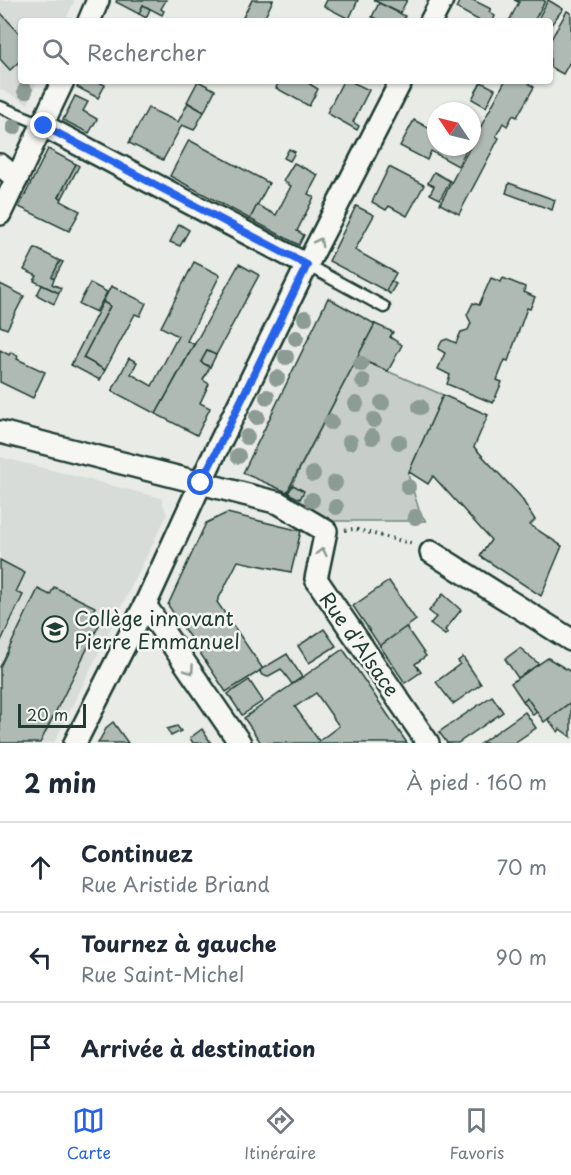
<!DOCTYPE html>
<html lang="fr">
<head>
<meta charset="utf-8">
<style>
	body { margin:0; font-family:"Playpen Sans",sans-serif; background:#f6f6f7; color:#1f2937 }
	.compass { position:absolute; left:427px; top:102px; width:54px; height:54px; border-radius:50%; background:#fff; box-shadow:0 2px 4px #0004; rotate:305deg }
	.scale { position:absolute; left:18px; bottom:15px; width:68px; box-sizing:border-box; padding-left:6px; border:3px solid #1f3d34; border-top:0; font-size:16px; line-height:21px; white-space:nowrap; color:#1f3d34; -webkit-text-stroke:4px #f6f6f2; paint-order:stroke }
	.stop { position:absolute; width:18px; height:18px; margin:-14px; border:4px solid #2563eb; border-radius:50%; background:#fff }
	.stop.end { background:#2563eb; border-color:#fff; box-shadow:0 2px 6px #0008 }
	.list { margin:0; padding:0; list-style:none }
	h2 { display:flex; justify-content:space-between; align-items:center; height:78px; margin:0; padding:0 24px; font-size:26px }
	h2 small { font-size:20px; font-weight:400; color:#747a83 }
	.list li { display:grid; grid-template-columns:39px 1fr auto; gap:18px; align-items:center; box-sizing:border-box; height:90px; padding:0 24px; border-top:2px solid #e0e1e3 }
	.list b { display:block; font-size:22px; white-space:nowrap }
	.list p { margin:0; font-size:20px; white-space:nowrap; color:#747a83 }
	.list em { font-size:20px; font-style:normal; color:#747a83 }
	.icon { flex:none; width:33px; height:33px; fill:none; stroke:currentColor; stroke-width:2; stroke-linecap:round; stroke-linejoin:round }
	.map { position:relative; flex:none; width:571px; height:743px; overflow:hidden }
	.search { position:absolute; background:#fff; box-shadow:0 2px 4px #0004; left:18px; right:18px; top:18px; height:66px; display:flex; align-items:center; gap:15px; box-sizing:border-box; padding:0 21px; border-radius:6px; color:#747a83; font-size:22px }
	.sheet { height:348px; background:#fff }
	nav { display:flex; justify-content:space-around; align-items:center; box-sizing:border-box; height:84px; border-top:2px solid #e0e1e3; background:#fff; font-size:16px; color:#747a83 }
	nav a { display:grid; justify-items:center; gap:3px }
	nav .on { color:#2563eb }
	.map>svg:first-child { display:block }
</style>
</head>
<body>
<div class="map">
<svg width="571" height="743" viewBox="0 0 571 743">
	<rect width="100%" height="100%" fill="#e9ebe7"/>
	<filter id="ink" filterUnits="userSpaceOnUse"><feTurbulence type="fractalNoise" baseFrequency=".0167" numOctaves="2"/><feDisplacementMap in="SourceGraphic" scale="12" xChannelSelector="R" yChannelSelector="G"/><feConvolveMatrix kernelMatrix="1 2 1 2 8 2 1 2 1" color-interpolation-filters="sRGB"/></filter>
	<g filter="url(#ink)">
		<g fill="#d8dcd8">
			<path d="M0,0H75L65,21H21V81H38L28,104L0,89Z"/>
			<path d="M0,457L161,498L167,515L54,743H0Z"/>
		</g>
		<path fill="#c7cec9" stroke="#73867e" stroke-width="1.5" d="M357,358L443,395L408,474L420,513L426,521H333L287,494Z"/>
		<g fill="#b0bab5" stroke="#1f3d34" stroke-width="1.5" fill-rule="evenodd">
			<path d="M117,0H166L161,9L164,11L162,15L143,5L139,14L116,2Z"/>
			<path d="M252,0H273L263,21H241Z"/>
			<path d="M327,0H358L349,19L324,6Z"/>
			<path d="M373,0H407L400,13Z"/>
			<path d="M460,0H473L491,9L489,12L495,16L493,21H480L456,8Z"/>
			<path d="M514,0H543L545,1L534,21H509L519,2Z"/>
			<path d="M548,0L563,9L550,26V21H537Z"/>
			<path d="M379,3L405,16L403,21H381L372,17Z"/>
			<path d="M143,5L150,9L146,18L139,14Z"/>
			<path d="M567,11L571,13V60L563,74L550,67V41Z"/>
			<path d="M0,12L21,35V60L10,70L0,59Z"/>
			<path d="M80,81H96L105,85L98,98L77,87Z"/>
			<path d="M198,81L215,90L204,112L187,102Z"/>
			<path d="M279,81H305L318,89L309,106L276,88Z"/>
			<path d="M343,81H350L369,90L353,122L359,126L357,130L327,113Z"/>
			<path d="M505,81H530L529,84L534,87L517,117L513,115L507,126L503,123L496,136L499,138L459,214L440,204Z"/>
			<path d="M481,82L495,89L486,107L472,99Z"/>
			<path d="M75,96L88,102L83,111L97,119L89,133L63,120Z"/>
			<path d="M188,103L204,112L194,130L182,125L163,160L129,143L148,108L178,122Z"/>
			<path d="M414,120L436,132V147L467,148L458,166L431,151L427,160L400,146Z"/>
			<path d="M189,140L269,183L250,219L170,176Z"/>
			<path d="M48,149L76,164L59,197L62,198L61,201L80,211L69,231L19,207Z"/>
			<path d="M289,149L295,152L290,161L284,158Z"/>
			<path d="M294,163L318,175L308,194L314,197L297,231L304,235L299,245L250,219L257,205L276,215L291,186L283,181Z"/>
			<path d="M76,164L79,166L62,198L59,197Z"/>
			<path d="M389,167L424,185L407,216L389,206L386,210L372,202Z"/>
			<path d="M434,172L450,181L440,199L430,194L434,186L428,183Z"/>
			<path d="M509,183L555,200L552,210L506,193Z"/>
			<path d="M356,206L374,215L355,250L396,273L386,291L329,261Z"/>
			<path d="M179,224L189,230L180,246L170,242Z"/>
			<path d="M35,248L60,261L52,277L54,279L52,284L61,288L59,293L34,281L37,276L24,270Z"/>
			<path d="M60,261L63,262L54,279L52,277Z"/>
			<path d="M194,262L220,275L187,341L194,344L156,414L112,391L129,358L137,362L131,374L152,386L178,336L161,327Z"/>
			<path d="M239,264L259,275L216,355L207,351L201,362L210,367L203,380L209,384L200,403L210,408L197,435L156,414Z"/>
			<path d="M491,278L501,282L503,278L525,287L524,292L535,297L530,309L527,308L508,361L505,360L497,380L502,382L493,403L447,384L450,375L438,369L445,353L438,349L442,341L447,339L456,343L461,332L468,330L471,323L467,315L473,303L479,305Z"/>
			<path d="M391,281L396,284L390,294L386,291Z"/>
			<path d="M90,283L107,292L96,312L79,304Z"/>
			<path d="M0,284L24,296L7,329L0,326Z"/>
			<path d="M42,285L59,293L54,304L37,295Z"/>
			<path d="M111,286L146,303L140,316L135,314L105,370L83,358L110,306L103,302Z"/>
			<path d="M328,298L375,324L287,492L243,473Z"/>
			<path d="M103,302L110,306L83,358L105,370L100,380L71,365Z"/>
			<path d="M375,324L393,332L390,337L402,345L388,371L357,358Z"/>
			<path d="M0,350L9,355L11,352L18,356L17,359L45,372L33,398L0,382Z"/>
			<path d="M207,351L216,355L210,367L201,362Z"/>
			<path d="M443,395L488,415L474,447L520,496L535,520L530,525L562,546L541,596L480,556L491,540L433,476L428,484L409,472Z"/>
			<path d="M293,485L304,491L300,499L288,493Z"/>
			<path d="M227,513L301,531L291,572L238,561L217,602L263,669L226,692L168,605L206,523Z"/>
			<path d="M0,560L25,573L16,592L23,595L0,643Z"/>
			<path d="M389,581L416,620L380,646L353,606Z"/>
			<path d="M54,587L95,607L91,615L101,621L40,743H0V667L38,589L50,595Z"/>
			<path d="M443,594L461,610L445,630L448,633L445,635L430,624L436,617L429,611Z"/>
			<path d="M406,627L426,656L415,664L421,672L405,683L380,646Z"/>
			<path d="M324,629L336,646L309,663L298,646Z"/>
			<path d="M520,648L539,664L518,678L505,659Z"/>
			<path d="M343,649L407,743H261L244,718ZM316,693L339,726L319,741L295,707Z"/>
			<path d="M287,654L302,677L292,684L281,669L267,677L261,674L260,670Z"/>
			<path d="M463,657L481,684L453,704L436,682L460,664L458,661Z"/>
			<path d="M548,658L571,672V702L544,722L527,698L523,701L511,683Z"/>
			<path d="M249,680L263,701L242,715L228,694Z"/>
			<path d="M492,696L503,712L458,743H447L439,732Z"/>
			<path d="M527,698L537,712L533,715L523,701Z"/>
			<path d="M571,702V737L560,729L558,732L548,719Z"/>
			<path d="M525,712L536,728L514,743H481Z"/>
			<path d="M113,722L128,743H98L107,727Z"/>
			<path d="M177,726L181,731L171,736L167,729Z"/>
			<path d="M202,729L211,743H193L190,738Z"/>
		</g>
		<g fill="none" stroke-linecap="round" stroke-linejoin="round">
			<g stroke="#1f3d34" stroke-width="15">
				<g id="service">
					<path d="M0,107L44,125"/>
					<path d="M307,265L384,307"/>
				</g>
			</g>
			<g stroke="#1f3d34" stroke-width="26">
				<g id="minor">
					<path d="M89,21L98,0"/>
					<path d="M431,21L442,0"/>
					<path d="M44,126L307,265"/>
					<path d="M0,165L17,179"/>
					<path d="M0,214L63,81"/>
					<path d="M0,432L279,503L326,531L316,579L428,743"/>
					<path d="M431,552L571,640"/>
					<path d="M145,605L240,743"/>
					<path d="M75,743L145,605L210,463L307,265L401,81"/>
				</g>
			</g>
			<path stroke="#1f3d34" stroke-width="4" stroke-dasharray="1.5 4.5" stroke-linecap="butt" d="M345,530L354,529L414,544"/>
			<use href="#service" stroke="#f6f6f2" stroke-width="10"/>
			<use href="#minor" stroke="#f6f6f2" stroke-width="21"/>
		</g>
		<g fill="#8d9b95">
			<circle cx="25" cy="91" r="8"/>
			<circle cx="14" cy="127" r="8"/>
			<circle cx="305" cy="318" r="8"/>
			<circle cx="296" cy="338" r="8"/>
			<circle cx="286" cy="357" r="8"/>
			<circle cx="361" cy="364" r="8"/>
			<circle cx="277" cy="378" r="8"/>
			<circle cx="363" cy="381" r="8"/>
			<circle cx="267" cy="397" r="8"/>
			<circle cx="382" cy="403" r="8"/>
			<circle cx="356" cy="404" r="8"/>
			<circle cx="420" cy="407" r="8"/>
			<circle cx="257" cy="417" r="8"/>
			<circle cx="374" cy="420" r="8"/>
			<circle cx="331" cy="422" r="8"/>
			<circle cx="247" cy="437" r="8"/>
			<circle cx="372" cy="437" r="8"/>
			<circle cx="350" cy="442" r="8"/>
			<circle cx="399" cy="442" r="8"/>
			<circle cx="238" cy="456" r="8"/>
			<circle cx="313" cy="474" r="8"/>
			<circle cx="335" cy="483" r="8"/>
			<circle cx="408" cy="487" r="8"/>
			<circle cx="312" cy="500" r="8"/>
			<circle cx="336" cy="507" r="8"/>
			<circle cx="415" cy="517" r="8"/>
		</g>
		<defs><path id="oneway-chevron" d="M-2-3.5L2.5 0L-2 3.5" fill="none" stroke-width="1.6" stroke-linecap="round" stroke-linejoin="round" transform="scale(1.5)"/></defs>
		<g stroke="#8a9a93">
			<use href="#oneway-chevron" transform="translate(319 242) rotate(-63)"/>
			<use href="#oneway-chevron" transform="translate(322 552) rotate(-77)"/>
			<use href="#oneway-chevron" transform="translate(190 670) rotate(55)"/>
		</g>
	</g>
	<g fill="none" stroke-linecap="round" stroke-linejoin="round" filter="url(#ink)">
		<path stroke="#2563eb" stroke-width="8" d="M44,126L307,265L201,483"/>
	</g>
	<defs>
		<g id="school-ring" transform="scale(1.35)"><circle r="9.5" fill="#f6f6f2" stroke="#1f3d34" stroke-width="1.5"/><path d="M0-5L7-2L0 1L-7-2ZM-4 1L0 2.5L4 1V4Q0 6-4 4Z" fill="#1f3d34"/></g>
	</defs>
	<g fill-rule="evenodd">
		<use href="#school-ring" x="55" y="629"/>
	</g>
	<g text-anchor="middle" dominant-baseline="central" stroke-width="5" stroke-linejoin="round" paint-order="stroke">
		<g font-size="20" fill="#1f3d34" stroke="#f6f6f2" text-anchor="start">
			<text x="74" y="618">Collège innovant<tspan x="74" dy="23">Pierre Emmanuel</tspan></text>
		</g>
		<g font-size="20" fill="#1f3d34" stroke="#f6f6f2">
			<text transform="translate(360 644) rotate(55)">Rue d'Alsace</text>
		</g>
	</g>
</svg>
<svg class="compass" viewBox="-18 -18 36 36"><path d="M0-13l5 13h-10z" fill="#e53935"/><path d="M0 13l5-13h-10z" fill="#747a83"/></svg>
<div class="scale">20 m</div>
<div class="stop" style="left:201px;top:483px"></div>
<div class="stop end" style="left:44px;top:126px"></div>
<div class="search"><svg class="icon" aria-label="search" viewBox="0 0 24 24"><circle cx="10" cy="10" r="6"/><path d="M15 15l6 6"/></svg>Rechercher</div>
</div>
<section class="sheet">
<h2>2 min<small>À pied · 160 m</small></h2>
<ul class="list">
<li><svg class="icon" aria-label="ahead" viewBox="0 0 24 24"><path d="M12 20V5M6 11l6-6 6 6"/></svg><div><b>Continuez</b><p>Rue Aristide Briand</p></div><em>70 m</em></li>
<li><svg class="icon" aria-label="left" viewBox="0 0 24 24"><path d="M17 20v-9H6M10 6l-5 5 5 5"/></svg><div><b>Tournez à gauche</b><p>Rue Saint-Michel</p></div><em>90 m</em></li>
<li><svg class="icon" aria-label="arrive" viewBox="0 0 24 24"><path d="M6 21V4h12l-3 4 3 4H6"/></svg><div><b>Arrivée à destination</b></div></li>
</ul>
</section>
<nav>
<a class="on"><svg class="icon" aria-label="map" viewBox="0 0 24 24"><path d="M3 6l6-2 6 2 6-2v14l-6 2-6-2-6 2zM9 4v14M15 6v14"/></svg>Carte</a>
<a><svg class="icon" aria-label="directions" viewBox="0 0 24 24"><path d="M12 3l9 9-9 9-9-9zM9 14v-3h6M13 9l2 2-2 2"/></svg>Itinéraire</a>
<a><svg class="icon" aria-label="saved" viewBox="0 0 24 24"><path d="M7 4h10v16l-5-4-5 4z"/></svg>Favoris</a>
</nav>
</body>
</html>
